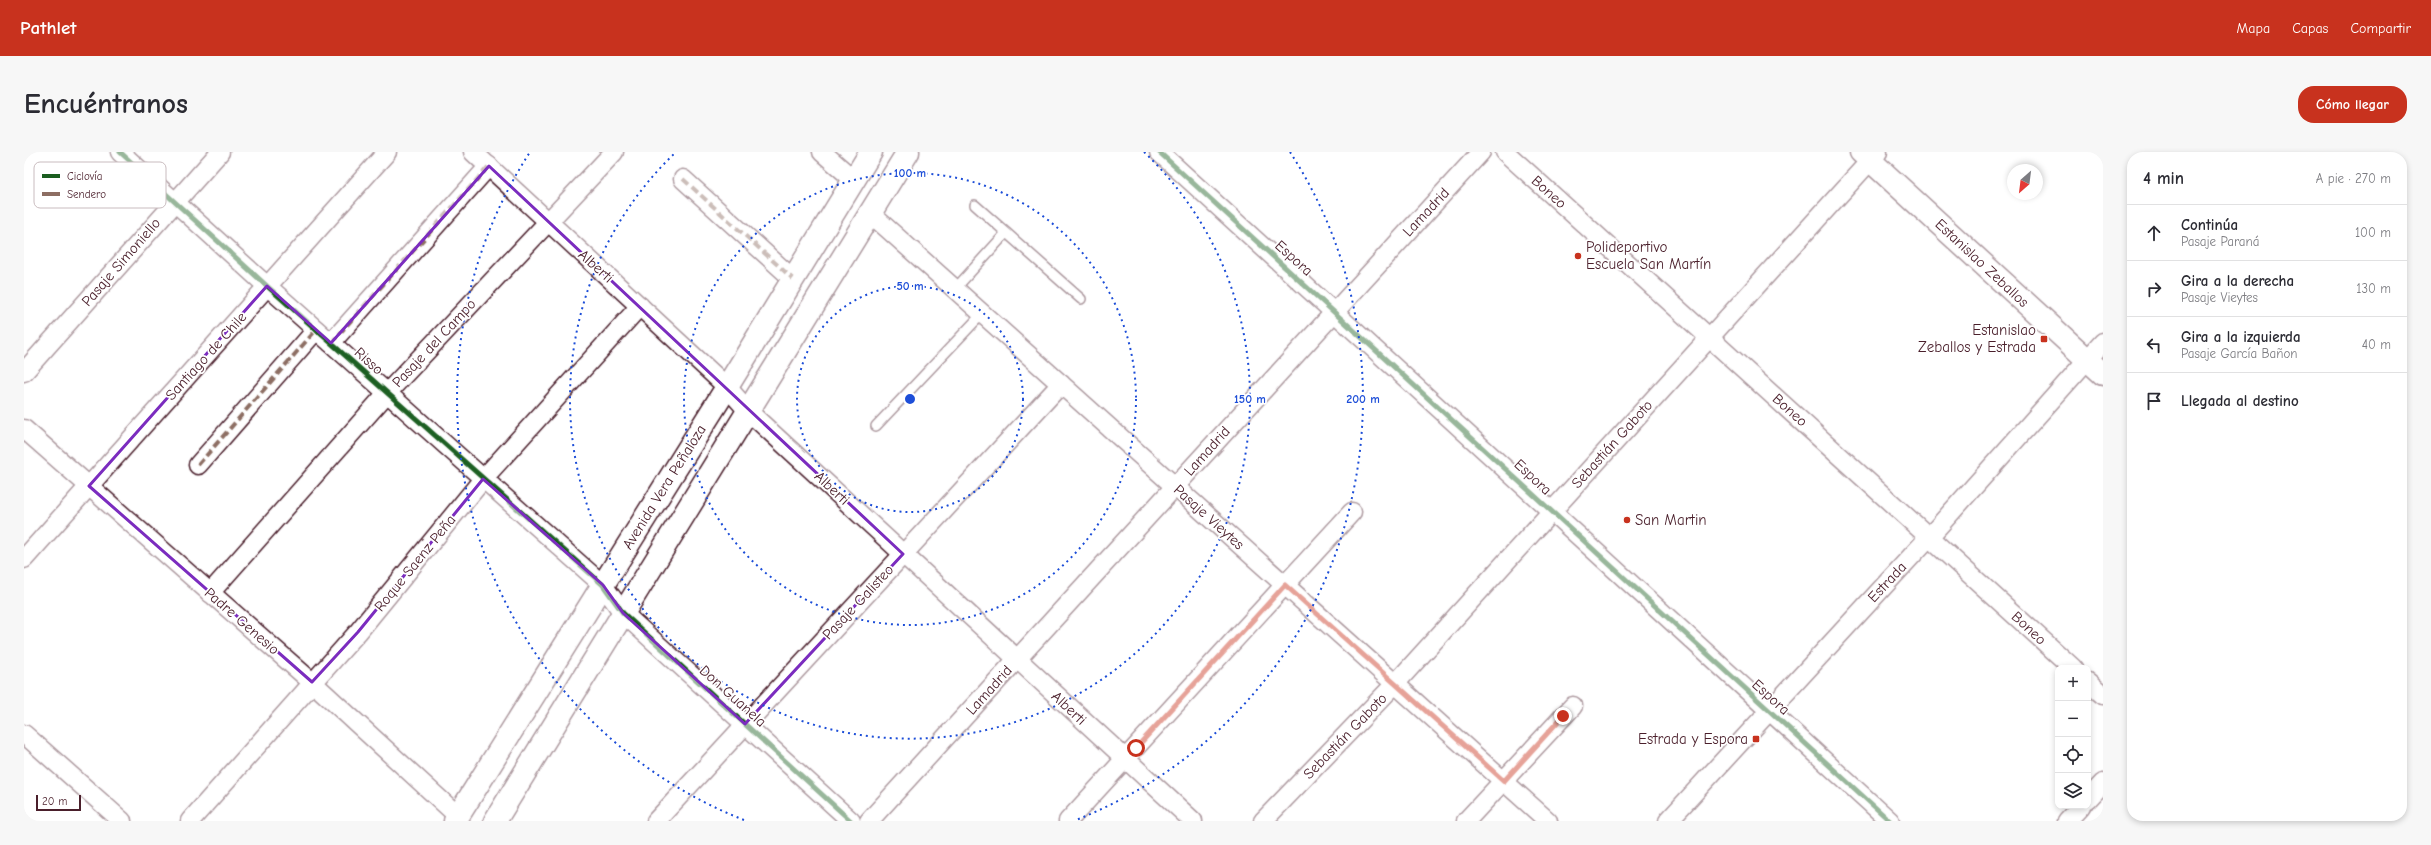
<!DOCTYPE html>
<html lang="es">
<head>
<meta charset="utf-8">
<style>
	body { margin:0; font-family:"Comic Neue",sans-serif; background:#f7f7f7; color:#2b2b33 }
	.controls { position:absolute; right:12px; bottom:12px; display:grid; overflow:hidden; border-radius:8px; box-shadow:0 2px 6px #0003 }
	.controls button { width:36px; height:36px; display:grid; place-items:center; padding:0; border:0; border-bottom:1px solid #e1e1e2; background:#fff; color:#2b2b33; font:20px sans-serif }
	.compass { position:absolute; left:1983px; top:12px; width:36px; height:36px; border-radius:50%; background:#fff; box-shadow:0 2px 6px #0003; rotate:208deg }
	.scale { position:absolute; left:12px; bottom:10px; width:45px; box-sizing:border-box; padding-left:4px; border:2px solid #4a1f2b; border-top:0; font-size:11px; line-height:14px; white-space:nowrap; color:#4a1f2b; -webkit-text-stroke:3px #fff; paint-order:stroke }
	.stop { position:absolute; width:12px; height:12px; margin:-9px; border:3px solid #c8321e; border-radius:50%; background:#fff }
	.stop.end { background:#c8321e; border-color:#fff; box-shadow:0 1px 4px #0008 }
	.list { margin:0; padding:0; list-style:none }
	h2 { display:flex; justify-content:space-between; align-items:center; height:52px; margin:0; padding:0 16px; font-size:17px }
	h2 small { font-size:13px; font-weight:400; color:#7c7c81 }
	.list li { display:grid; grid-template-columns:26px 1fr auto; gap:12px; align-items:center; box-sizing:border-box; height:56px; padding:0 16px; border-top:1px solid #e1e1e2 }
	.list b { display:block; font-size:15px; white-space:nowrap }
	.list p { margin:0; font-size:13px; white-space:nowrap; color:#7c7c81 }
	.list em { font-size:13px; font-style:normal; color:#7c7c81 }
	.icon { flex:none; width:22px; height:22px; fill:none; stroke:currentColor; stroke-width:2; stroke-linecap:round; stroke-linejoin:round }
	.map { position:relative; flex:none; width:2079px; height:669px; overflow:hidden; border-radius:16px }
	header { display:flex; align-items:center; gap:24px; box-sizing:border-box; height:56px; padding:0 20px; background:#c8321e; color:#fff }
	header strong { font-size:19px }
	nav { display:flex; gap:22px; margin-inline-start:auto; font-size:14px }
	.intro { display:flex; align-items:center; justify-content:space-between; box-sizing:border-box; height:96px; padding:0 24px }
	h1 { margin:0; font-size:28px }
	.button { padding:10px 18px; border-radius:16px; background:#c8321e; color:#fff; font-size:14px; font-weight:700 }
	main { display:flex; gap:24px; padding:0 24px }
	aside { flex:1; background:#fff; border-radius:16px; box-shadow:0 2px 6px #0003 }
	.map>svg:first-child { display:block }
</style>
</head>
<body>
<header>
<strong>Pathlet</strong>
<nav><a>Mapa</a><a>Capas</a><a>Compartir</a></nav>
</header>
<div class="intro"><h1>Encuéntranos</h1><a class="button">Cómo llegar</a></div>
<main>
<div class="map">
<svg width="2079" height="669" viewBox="0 0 2079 669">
	<rect width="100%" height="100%" fill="#fff"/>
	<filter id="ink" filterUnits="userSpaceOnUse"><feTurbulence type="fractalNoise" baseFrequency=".025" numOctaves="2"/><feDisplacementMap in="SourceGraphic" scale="8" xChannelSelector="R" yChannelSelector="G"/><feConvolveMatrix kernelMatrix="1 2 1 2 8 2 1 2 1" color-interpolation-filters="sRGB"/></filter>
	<g filter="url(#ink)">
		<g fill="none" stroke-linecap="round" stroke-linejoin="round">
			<g stroke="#4a1f2b" stroke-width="12">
				<g id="lane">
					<path d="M951,53L1057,147"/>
					<path d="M931,137L982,81"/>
					<path d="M852,274L958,162"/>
				</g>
			</g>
			<g stroke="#4a1f2b" stroke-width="21">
				<g id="street">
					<path d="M96,0L243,134L579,433L599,461L827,669"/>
					<path d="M449,0L703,235L725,260L1169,669"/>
					<path d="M798,0L830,28"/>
					<path d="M1135,0L1866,669"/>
					<path d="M1481,0L2049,516"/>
					<path d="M659,27L769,127"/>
					<path d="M846,61L1524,669"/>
					<path d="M307,191L465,14"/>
					<path d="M0,220L196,0"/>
					<path d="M0,277L288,530L434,664"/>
					<path d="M174,313L292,178"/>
					<path d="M0,407L363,0"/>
					<path d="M186,441L363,241L590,0"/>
					<path d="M2064,530L2079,543"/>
					<path d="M0,582L98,669"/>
					<path d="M2064,647L2079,631"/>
					<path d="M166,669L334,480L459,327L616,154"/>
					<path d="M632,669L1037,232"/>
					<path d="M845,669L1457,0"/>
					<path d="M1044,669L1328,360"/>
					<path d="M1239,669L1371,532L1854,0"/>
					<path d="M1442,669L1549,554"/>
					<path d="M1644,669L1906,384L2079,190"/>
					<path d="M2043,669L2057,654"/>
				</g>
			</g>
			<g stroke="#4a1f2b" stroke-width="25">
				<g id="secondary">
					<path d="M1837,0L2079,222"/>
					<path d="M431,669L703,235L847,0"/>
					<path d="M471,669L884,0"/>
				</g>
			</g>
			<use href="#lane" stroke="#fff" stroke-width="9"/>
			<use href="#street" stroke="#fff" stroke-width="18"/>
			<use href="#secondary" stroke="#fff" stroke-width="22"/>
			<g stroke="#8d6e63" stroke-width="4" stroke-dasharray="8 4" stroke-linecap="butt">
				<path d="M659,27L769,127"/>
				<path d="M307,191L465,14"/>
				<path d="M174,313L292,178"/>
			</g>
			<g stroke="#fff" stroke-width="8">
				<g id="cycleway">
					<path d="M96,0L243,134L579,433L599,461L827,669"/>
					<path d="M1135,0L1866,669"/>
				</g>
			</g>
			<use href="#cycleway" stroke="#1b5e20" stroke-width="5"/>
		</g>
	</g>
	<g fill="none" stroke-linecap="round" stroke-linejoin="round" filter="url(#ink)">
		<path stroke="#c8321e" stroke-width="5" d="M1112,596L1261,433L1480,629L1539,564"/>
	</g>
	<path d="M0 0H2079V669H0ZM465,14L879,402L721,572L599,461L579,433L459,327L334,480L288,530L65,334L243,134L307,191Z" fill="#fff" fill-opacity=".55" fill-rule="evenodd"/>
	<path fill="none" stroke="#7b2cbf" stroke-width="3" stroke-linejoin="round" d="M465,14L879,402L721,572L599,461L579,433L459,327L334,480L288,530L65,334L243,134L307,191Z"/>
	<g fill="none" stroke="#1d4ed8" stroke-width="2" stroke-dasharray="2 4">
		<circle cx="886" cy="247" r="113"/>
		<circle cx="886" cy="247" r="226"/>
		<path d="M1120 0A340 340 0 1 1 652 0"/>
		<path d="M720 668A453 453 0 0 1 506 0M1266 0A453 453 0 0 1 1052 668"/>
	</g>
	<g fill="#c8321e" stroke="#fff" stroke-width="1.5">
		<circle cx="1554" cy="104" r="4"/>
		<rect x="2016" y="183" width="8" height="8" rx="2"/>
		<circle cx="1603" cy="368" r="4"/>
		<rect x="1728" y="583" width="8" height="8" rx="2"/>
	</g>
	<g text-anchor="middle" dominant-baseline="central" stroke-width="3.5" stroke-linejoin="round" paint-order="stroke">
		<g font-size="15" fill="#4a1f2b" stroke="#fff">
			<text transform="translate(1525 40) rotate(42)">Boneo</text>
			<text transform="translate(1402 60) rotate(-47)">Lamadrid</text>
			<text transform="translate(1270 106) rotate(42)">Espora</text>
			<text transform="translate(97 110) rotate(-49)">Pasaje Simoniello</text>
			<text transform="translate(1958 111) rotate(43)">Estanislao Zeballos</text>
			<text transform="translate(572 114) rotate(42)">Alberti</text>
			<text transform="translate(410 191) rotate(-47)">Pasaje del Campo</text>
			<text transform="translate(182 204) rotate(-48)">Santiago de Chile</text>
			<text transform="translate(345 209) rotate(42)">Risso</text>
			<text transform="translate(1766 258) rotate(42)">Boneo</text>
			<text transform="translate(1588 292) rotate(-48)">Sebastián Gaboto</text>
			<text transform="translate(1183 299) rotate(-48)">Lamadrid</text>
			<text transform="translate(1509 325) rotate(43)">Espora</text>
			<text transform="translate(640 335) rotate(-58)">Avenida Vera Peñaloza</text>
			<text transform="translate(808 336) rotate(43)">Alberti</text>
			<text transform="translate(1185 365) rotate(42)">Pasaje Vieytes</text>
			<text transform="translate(391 411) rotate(-51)">Roque Saenz Peña</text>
			<text transform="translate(1863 430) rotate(-47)">Estrada</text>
			<text transform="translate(834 450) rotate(-47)">Pasaje Galisteo</text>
			<text transform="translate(218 469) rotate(41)">Padre Genesio</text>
			<text transform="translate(2005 476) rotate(43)">Boneo</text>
			<text transform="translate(965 538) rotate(-48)">Lamadrid</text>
			<text transform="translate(709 544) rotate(42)">Don Guanela</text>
			<text transform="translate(1747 545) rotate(42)">Espora</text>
			<text transform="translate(1045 556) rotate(43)">Alberti</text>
			<text transform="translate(1321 584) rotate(-46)">Sebastián Gaboto</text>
		</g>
		<g font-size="15" fill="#4a1f2b" stroke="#fff" text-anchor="start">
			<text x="1562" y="95">Polideportivo<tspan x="1562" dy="17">Escuela San Martín</tspan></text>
			<text x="2012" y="178" text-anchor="end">Estanislao<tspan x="2012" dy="17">Zeballos y Estrada</tspan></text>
			<text x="1611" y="368">San Martin</text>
			<text x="1724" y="587" text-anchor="end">Estrada y Espora</text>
		</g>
	</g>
	<rect x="10" y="10" width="132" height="46" rx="6" fill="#fff" stroke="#c9bcbf" stroke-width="1"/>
	<rect x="18" y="22" width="18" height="4" fill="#1b5e20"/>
	<rect x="18" y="40" width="18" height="4" fill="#8d6e63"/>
	<g font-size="11" fill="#4a1f2b">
		<text x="43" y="28">Ciclovía</text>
		<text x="43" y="46">Sendero</text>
	</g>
	<circle cx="886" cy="247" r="6" fill="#1d4ed8" stroke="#fff" stroke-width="2"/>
	<g font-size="12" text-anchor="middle" font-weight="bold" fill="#1d4ed8" stroke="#fff" stroke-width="3.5" stroke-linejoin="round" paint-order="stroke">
		<text x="886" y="25">100 m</text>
		<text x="886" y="138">50 m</text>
		<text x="1226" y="251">150 m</text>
		<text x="1339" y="251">200 m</text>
	</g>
</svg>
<div class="controls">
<button>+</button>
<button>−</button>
<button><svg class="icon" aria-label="locate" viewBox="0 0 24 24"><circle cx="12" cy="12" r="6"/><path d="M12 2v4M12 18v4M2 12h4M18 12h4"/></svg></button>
<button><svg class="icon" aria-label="layers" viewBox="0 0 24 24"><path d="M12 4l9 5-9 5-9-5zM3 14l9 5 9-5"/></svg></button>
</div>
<svg class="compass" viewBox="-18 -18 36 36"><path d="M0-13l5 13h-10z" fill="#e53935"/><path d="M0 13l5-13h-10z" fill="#7c7c81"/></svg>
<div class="scale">20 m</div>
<div class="stop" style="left:1112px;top:596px"></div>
<div class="stop end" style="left:1539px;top:564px"></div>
</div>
<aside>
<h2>4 min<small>A pie · 270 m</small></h2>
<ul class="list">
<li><svg class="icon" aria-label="ahead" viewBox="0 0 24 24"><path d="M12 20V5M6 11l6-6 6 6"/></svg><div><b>Continúa</b><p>Pasaje Paraná</p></div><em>100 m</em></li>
<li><svg class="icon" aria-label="right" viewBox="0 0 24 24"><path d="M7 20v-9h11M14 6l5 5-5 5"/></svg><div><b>Gira a la derecha</b><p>Pasaje Vieytes</p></div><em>130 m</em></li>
<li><svg class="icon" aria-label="left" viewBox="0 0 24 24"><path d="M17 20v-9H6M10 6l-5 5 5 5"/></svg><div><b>Gira a la izquierda</b><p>Pasaje García Bañon</p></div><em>40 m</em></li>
<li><svg class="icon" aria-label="arrive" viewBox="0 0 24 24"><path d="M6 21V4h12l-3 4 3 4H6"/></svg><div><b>Llegada al destino</b></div></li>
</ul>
</aside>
</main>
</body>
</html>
